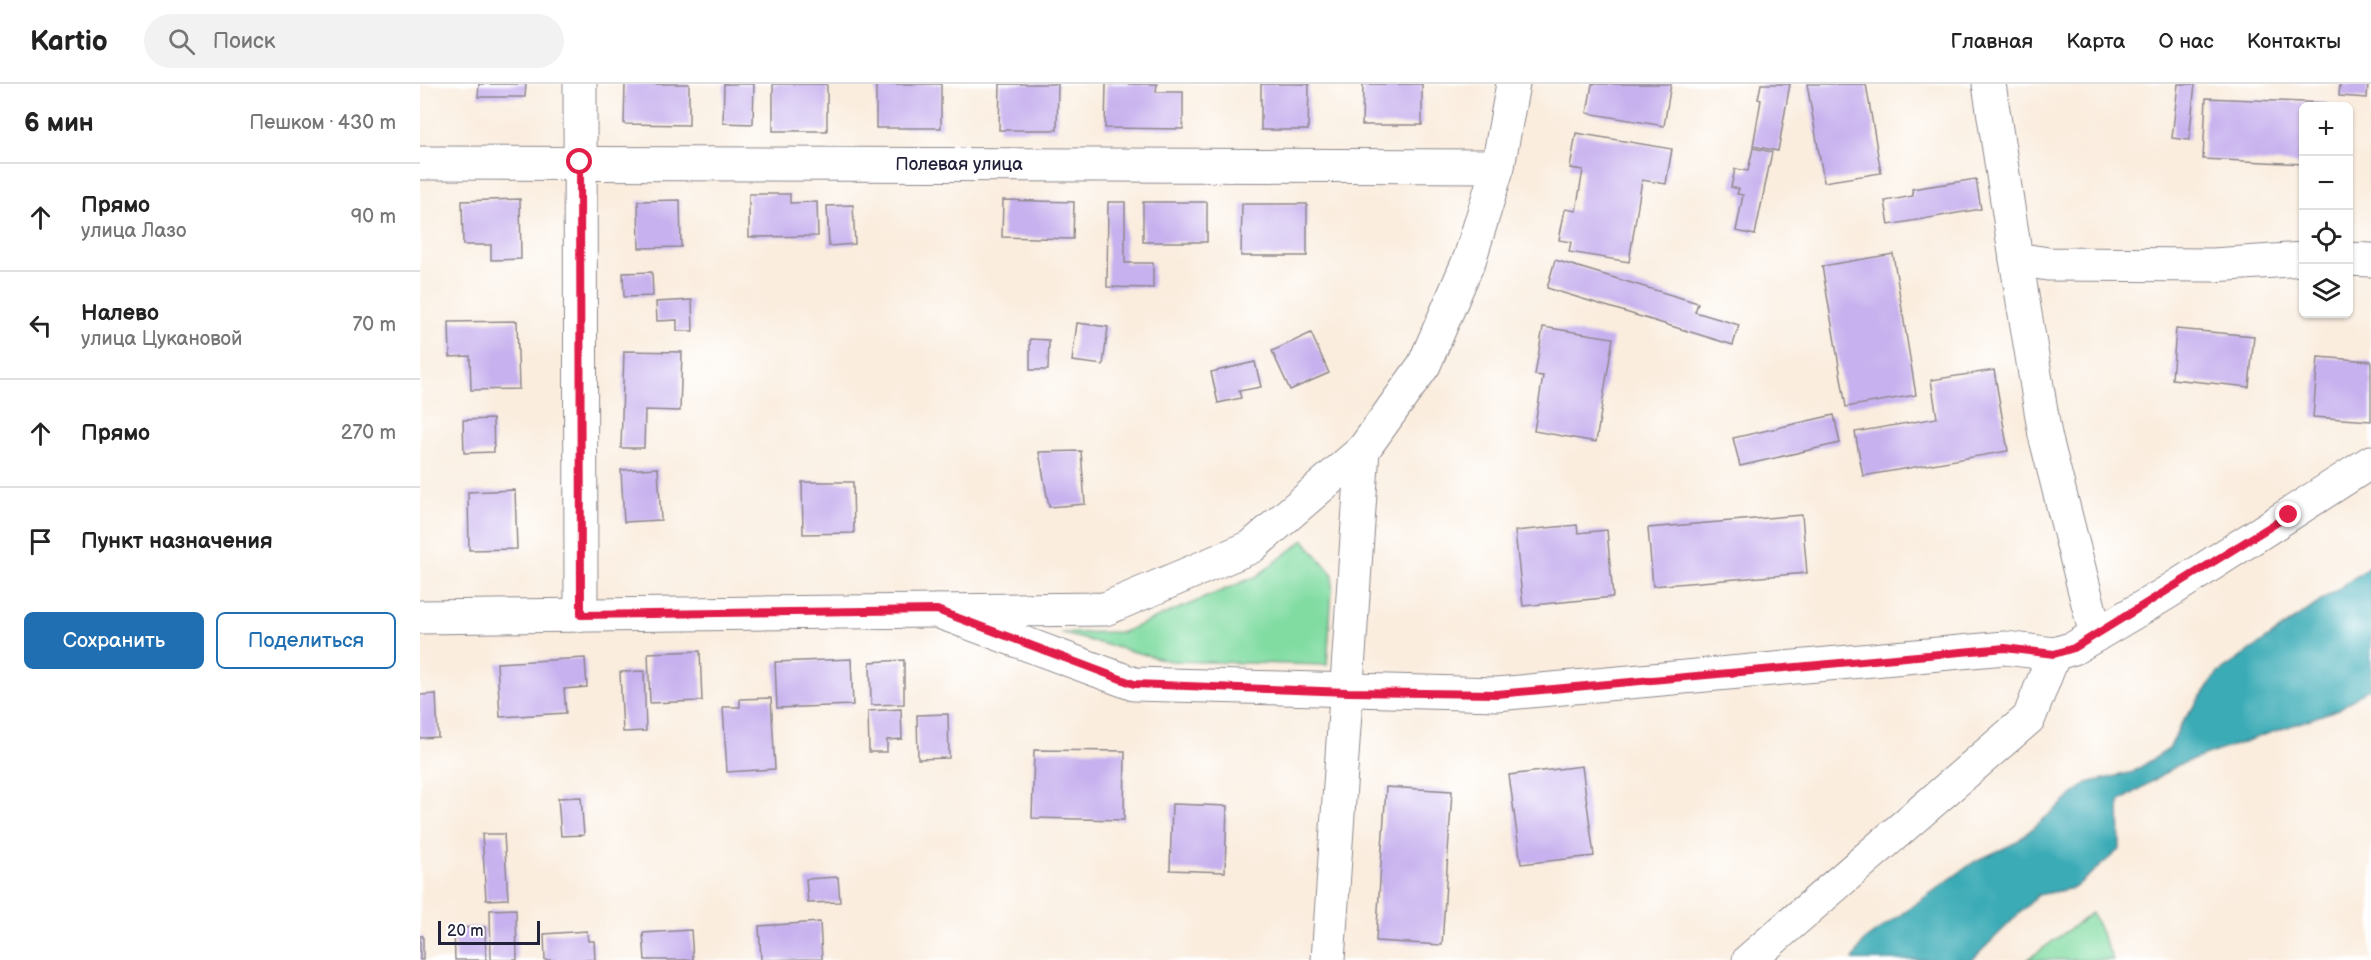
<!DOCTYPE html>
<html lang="ru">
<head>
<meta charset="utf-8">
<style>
	body { margin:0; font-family:"Balsamiq Sans",sans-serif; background:#f2f2f2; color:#222 }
	.controls { position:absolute; right:18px; top:18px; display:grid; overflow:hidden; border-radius:9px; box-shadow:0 2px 4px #0004 }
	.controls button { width:54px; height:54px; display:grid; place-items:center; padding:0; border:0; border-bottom:2px solid #e0e0e0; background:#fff; color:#222; font:30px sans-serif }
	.scale { position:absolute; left:18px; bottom:15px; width:102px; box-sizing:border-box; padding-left:6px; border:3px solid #22223b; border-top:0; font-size:16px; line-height:21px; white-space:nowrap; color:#22223b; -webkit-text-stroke:4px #fff; paint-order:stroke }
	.stop { position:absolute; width:18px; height:18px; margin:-14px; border:4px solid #e11d48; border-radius:50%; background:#fff }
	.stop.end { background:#e11d48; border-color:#fff; box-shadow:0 2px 6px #0008 }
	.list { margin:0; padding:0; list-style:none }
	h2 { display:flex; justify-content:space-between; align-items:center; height:78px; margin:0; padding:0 24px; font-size:26px }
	h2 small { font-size:20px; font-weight:400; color:#767676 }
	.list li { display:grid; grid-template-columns:39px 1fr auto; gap:18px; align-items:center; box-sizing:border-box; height:108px; padding:0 24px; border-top:2px solid #e0e0e0 }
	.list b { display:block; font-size:22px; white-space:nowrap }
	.list p { margin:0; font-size:20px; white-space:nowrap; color:#767676 }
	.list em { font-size:20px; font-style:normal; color:#767676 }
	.actions { display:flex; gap:12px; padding:18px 24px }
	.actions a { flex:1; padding:14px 0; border:2px solid #1f6fb2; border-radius:9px; text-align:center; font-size:21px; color:#1f6fb2 }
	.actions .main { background:#1f6fb2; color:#fff }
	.icon { flex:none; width:33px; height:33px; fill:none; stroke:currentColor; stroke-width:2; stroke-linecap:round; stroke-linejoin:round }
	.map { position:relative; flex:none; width:1951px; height:876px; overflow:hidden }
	header { display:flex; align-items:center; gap:36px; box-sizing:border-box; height:84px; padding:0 30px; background:#fff; border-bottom:2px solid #e0e0e0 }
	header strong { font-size:28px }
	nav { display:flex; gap:33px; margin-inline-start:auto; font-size:21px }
	.search { width:420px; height:54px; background:#f2f2f2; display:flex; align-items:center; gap:15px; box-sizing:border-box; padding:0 21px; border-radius:33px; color:#767676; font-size:22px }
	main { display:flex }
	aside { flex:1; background:#fff }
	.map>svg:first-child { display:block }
</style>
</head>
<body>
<header>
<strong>Kartio</strong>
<div class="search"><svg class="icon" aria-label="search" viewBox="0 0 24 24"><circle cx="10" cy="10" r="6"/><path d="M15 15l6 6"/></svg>Поиск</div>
<nav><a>Главная</a><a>Карта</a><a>О нас</a><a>Контакты</a></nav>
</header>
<main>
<aside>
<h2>6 мин<small>Пешком · 430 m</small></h2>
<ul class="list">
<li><svg class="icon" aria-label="ahead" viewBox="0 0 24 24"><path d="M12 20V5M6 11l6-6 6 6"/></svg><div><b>Прямо</b><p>улица Лазо</p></div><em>90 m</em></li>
<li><svg class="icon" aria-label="left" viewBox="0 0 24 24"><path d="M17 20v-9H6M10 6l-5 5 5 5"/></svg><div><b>Налево</b><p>улица Цукановой</p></div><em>70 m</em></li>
<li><svg class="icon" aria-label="ahead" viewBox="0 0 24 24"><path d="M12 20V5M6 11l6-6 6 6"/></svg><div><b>Прямо</b></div><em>270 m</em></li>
<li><svg class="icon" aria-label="arrive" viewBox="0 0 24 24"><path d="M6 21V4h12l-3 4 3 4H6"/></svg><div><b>Пункт назначения</b></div></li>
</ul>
<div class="actions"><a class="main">Сохранить</a><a>Поделиться</a></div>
</aside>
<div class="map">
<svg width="1951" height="876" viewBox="0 0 1951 876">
	<rect width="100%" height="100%" fill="#fff"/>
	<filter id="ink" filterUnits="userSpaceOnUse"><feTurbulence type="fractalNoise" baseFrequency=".0167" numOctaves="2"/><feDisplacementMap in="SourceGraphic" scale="12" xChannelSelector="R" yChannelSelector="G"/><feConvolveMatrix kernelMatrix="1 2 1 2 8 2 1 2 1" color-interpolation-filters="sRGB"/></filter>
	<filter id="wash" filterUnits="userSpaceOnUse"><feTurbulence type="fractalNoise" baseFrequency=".008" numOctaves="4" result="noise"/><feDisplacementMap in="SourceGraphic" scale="24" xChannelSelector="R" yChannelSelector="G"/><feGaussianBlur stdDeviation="1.35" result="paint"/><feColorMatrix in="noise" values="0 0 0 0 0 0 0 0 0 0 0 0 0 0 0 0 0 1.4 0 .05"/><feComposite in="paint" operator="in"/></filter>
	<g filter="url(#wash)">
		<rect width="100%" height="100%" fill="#faedde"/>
		<g fill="#81dca2" stroke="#527f6e" stroke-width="1.5">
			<path d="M884,456L913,491L907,581L750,577L640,549L703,548L837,492Z"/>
			<path d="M1672,829L1693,876H1607Z"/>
		</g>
		<path fill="#3aabb6" stroke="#2e6678" stroke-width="1.5" d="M1951,482V603L1919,625L1758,681L1699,718L1700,765L1654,804L1618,811L1552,876H1433L1444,857L1554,778L1595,759L1667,699L1713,688L1749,665L1761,640L1797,590Z"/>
		<g id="blocks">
			<g fill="#c7b1ee">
				<path d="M59,0H106L105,13H58Z"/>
				<path d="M205,0H269V41L204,40Z"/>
				<path d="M304,0H334L333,40L303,39Z"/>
				<rect x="353" y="0" width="54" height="47"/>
				<rect x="456" y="0" width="65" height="44"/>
				<path d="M580,0H638L637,46H579Z"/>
				<path d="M686,0H737L736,8H763V45L685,44Z"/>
				<path d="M841,0H889L888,46H841Z"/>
				<path d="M943,0H1002V41H942Z"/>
				<path d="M1172,0H1251L1244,42L1167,29Z"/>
				<path d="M1341,0H1370L1358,67L1333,62L1341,16L1338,15Z"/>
				<path d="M1387,0H1446L1461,89L1404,98Z"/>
				<path d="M1758,0H1775L1769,56L1752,54Z"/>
				<path d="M1920,0H1948L1947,14L1919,12Z"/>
				<path d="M1786,14L1906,19V22H1884V80L1783,75Z"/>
				<path d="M1156,49L1252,65L1246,100L1222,96L1209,178L1149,168L1151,158L1139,156L1145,125L1156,127L1163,86L1150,84Z"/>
				<path d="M1333,64L1352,68L1335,151L1316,147L1323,111L1317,110L1319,105L1311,103L1315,85L1328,87Z"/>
				<path d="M1556,95L1561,125L1469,141L1465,117L1493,112L1492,105Z"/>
				<path d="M329,110H370V119L397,118L398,152L329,153Z"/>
				<path d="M100,115L101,175L71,176V161H43L42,117Z"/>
				<path d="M260,116L261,163L219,164L218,117Z"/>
				<path d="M583,116L654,118L653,155L582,153Z"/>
				<path d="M688,118H705V179H733V204L687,203Z"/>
				<rect x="723" y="118" width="64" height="40"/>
				<path d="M822,120H887V172H821Z"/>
				<path d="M433,121L435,160L409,162L407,122Z"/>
				<path d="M1473,170L1496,311L1426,323L1402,182Z"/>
				<path d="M1135,176L1278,219L1275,228L1319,241L1313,261L1127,204Z"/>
				<path d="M232,188L233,212L204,213L203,189Z"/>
				<path d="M272,216L273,247H257V236L237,237L236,218Z"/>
				<path d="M97,237L99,305L51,306L50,272L30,273L29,238Z"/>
				<path d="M657,239L688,243L683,281L652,277Z"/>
				<path d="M1123,243L1193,254L1176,358L1114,347L1123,292L1115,291Z"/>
				<path d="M1756,245L1834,252L1829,303L1752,295Z"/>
				<path d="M891,249L909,289L870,306L852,267Z"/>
				<path d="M610,255L629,256L628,286H610Z"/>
				<path d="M204,267L262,268L260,327L225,326L224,364H201Z"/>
				<path d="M1898,273L1951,277V337L1893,333Z"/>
				<path d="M835,278L841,303L819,307L821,314L798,319L791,288Z"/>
				<path d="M1574,286L1588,367L1443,392L1435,348L1517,334L1511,296Z"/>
				<path d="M1414,331L1420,359L1320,382L1313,354Z"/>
				<path d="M73,335L74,368L44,369L43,336Z"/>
				<path d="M661,367L665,420L629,423L619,368Z"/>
				<path d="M238,384L241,436L204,438L201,386Z"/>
				<path d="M382,398H433L434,449L383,450Z"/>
				<path d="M95,406L97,465L49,466L48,408Z"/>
				<path d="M1382,431L1387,489L1233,502L1228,444Z"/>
				<path d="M1157,441L1158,449L1187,446L1193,513L1103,522L1095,447Z"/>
				<path d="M280,567L282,617L230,619L228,569Z"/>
				<path d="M165,574L167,603L144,605L146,629L80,633L77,579Z"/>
				<path d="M431,575L433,621L357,624L355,578Z"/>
				<path d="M484,576V620L451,621L450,578Z"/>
				<path d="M224,587L226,647L203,648L200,588Z"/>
				<path d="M16,610L18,653L0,654V611Z"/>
				<path d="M351,614L355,685L307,688L303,623H320V615Z"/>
				<path d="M481,625L482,655L467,656V668H449L448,627Z"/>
				<path d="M528,630L529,674L498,675L497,631Z"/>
				<path d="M614,666L705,667L704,736L612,734Z"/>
				<path d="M1162,682L1174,772L1101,780L1089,691Z"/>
				<path d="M966,703L1032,707L1022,861L956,857Z"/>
				<path d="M161,713L164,751L141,752L138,714Z"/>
				<path d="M752,720L807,722L805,788L750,786Z"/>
				<path d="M62,750H84L88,815L66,816Z"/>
				<path d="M418,793L420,818L388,819L386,795Z"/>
				<path d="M96,825L97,876H71L70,826Z"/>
				<path d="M400,838L402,875L341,876L339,842Z"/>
				<path d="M65,843L66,876H35L34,844Z"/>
				<path d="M271,846L273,876H225L223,849Z"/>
				<path d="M167,847L168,857H174L175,876H125L124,850Z"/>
				<rect x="0" y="852" width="3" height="24"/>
			</g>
		</g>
	</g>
	<g filter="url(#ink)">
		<use href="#blocks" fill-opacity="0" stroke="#8e888c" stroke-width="1.5"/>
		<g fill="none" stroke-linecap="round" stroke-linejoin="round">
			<g stroke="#8e888c" stroke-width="35">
				<g id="minor">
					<path d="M160,0L161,531"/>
					<path d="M1569,0L1596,175L1628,180L1793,181L1884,175"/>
					<path d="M0,79L1078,82"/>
					<path d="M1596,175L1625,351L1676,551"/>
					<path d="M1928,175L1951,176"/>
					<path d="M517,527L714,600L1077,610L1585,564L1634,570L1654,564L1745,510L1951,378"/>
					<path d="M0,533L685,525L831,463L943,366L1004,281L1050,174L1078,82L1093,0"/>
					<path d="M908,876L943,366"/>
					<path d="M1329,876L1609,634L1634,570"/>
				</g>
			</g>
			<use href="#minor" stroke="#fff" stroke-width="33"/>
		</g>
	</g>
	<g fill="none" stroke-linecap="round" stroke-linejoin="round" filter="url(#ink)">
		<path stroke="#e11d48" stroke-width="8" d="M160,78L161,531L517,526L714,600L928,608L1077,610L1585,564L1634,570L1654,564L1869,431"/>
	</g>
	<g text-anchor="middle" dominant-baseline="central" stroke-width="6" stroke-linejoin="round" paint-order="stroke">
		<g font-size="18" fill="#22223b" stroke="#fff">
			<text x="539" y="80">Полевая улица</text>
		</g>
	</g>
</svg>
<div class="controls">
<button>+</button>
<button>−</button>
<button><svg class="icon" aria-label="locate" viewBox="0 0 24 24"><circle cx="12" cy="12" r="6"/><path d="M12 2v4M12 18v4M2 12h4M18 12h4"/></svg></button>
<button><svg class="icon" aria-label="layers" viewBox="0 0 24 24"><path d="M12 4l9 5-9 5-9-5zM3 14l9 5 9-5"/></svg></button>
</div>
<div class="scale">20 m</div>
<div class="stop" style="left:160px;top:78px"></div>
<div class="stop end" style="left:1869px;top:431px"></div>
</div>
</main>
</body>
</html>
